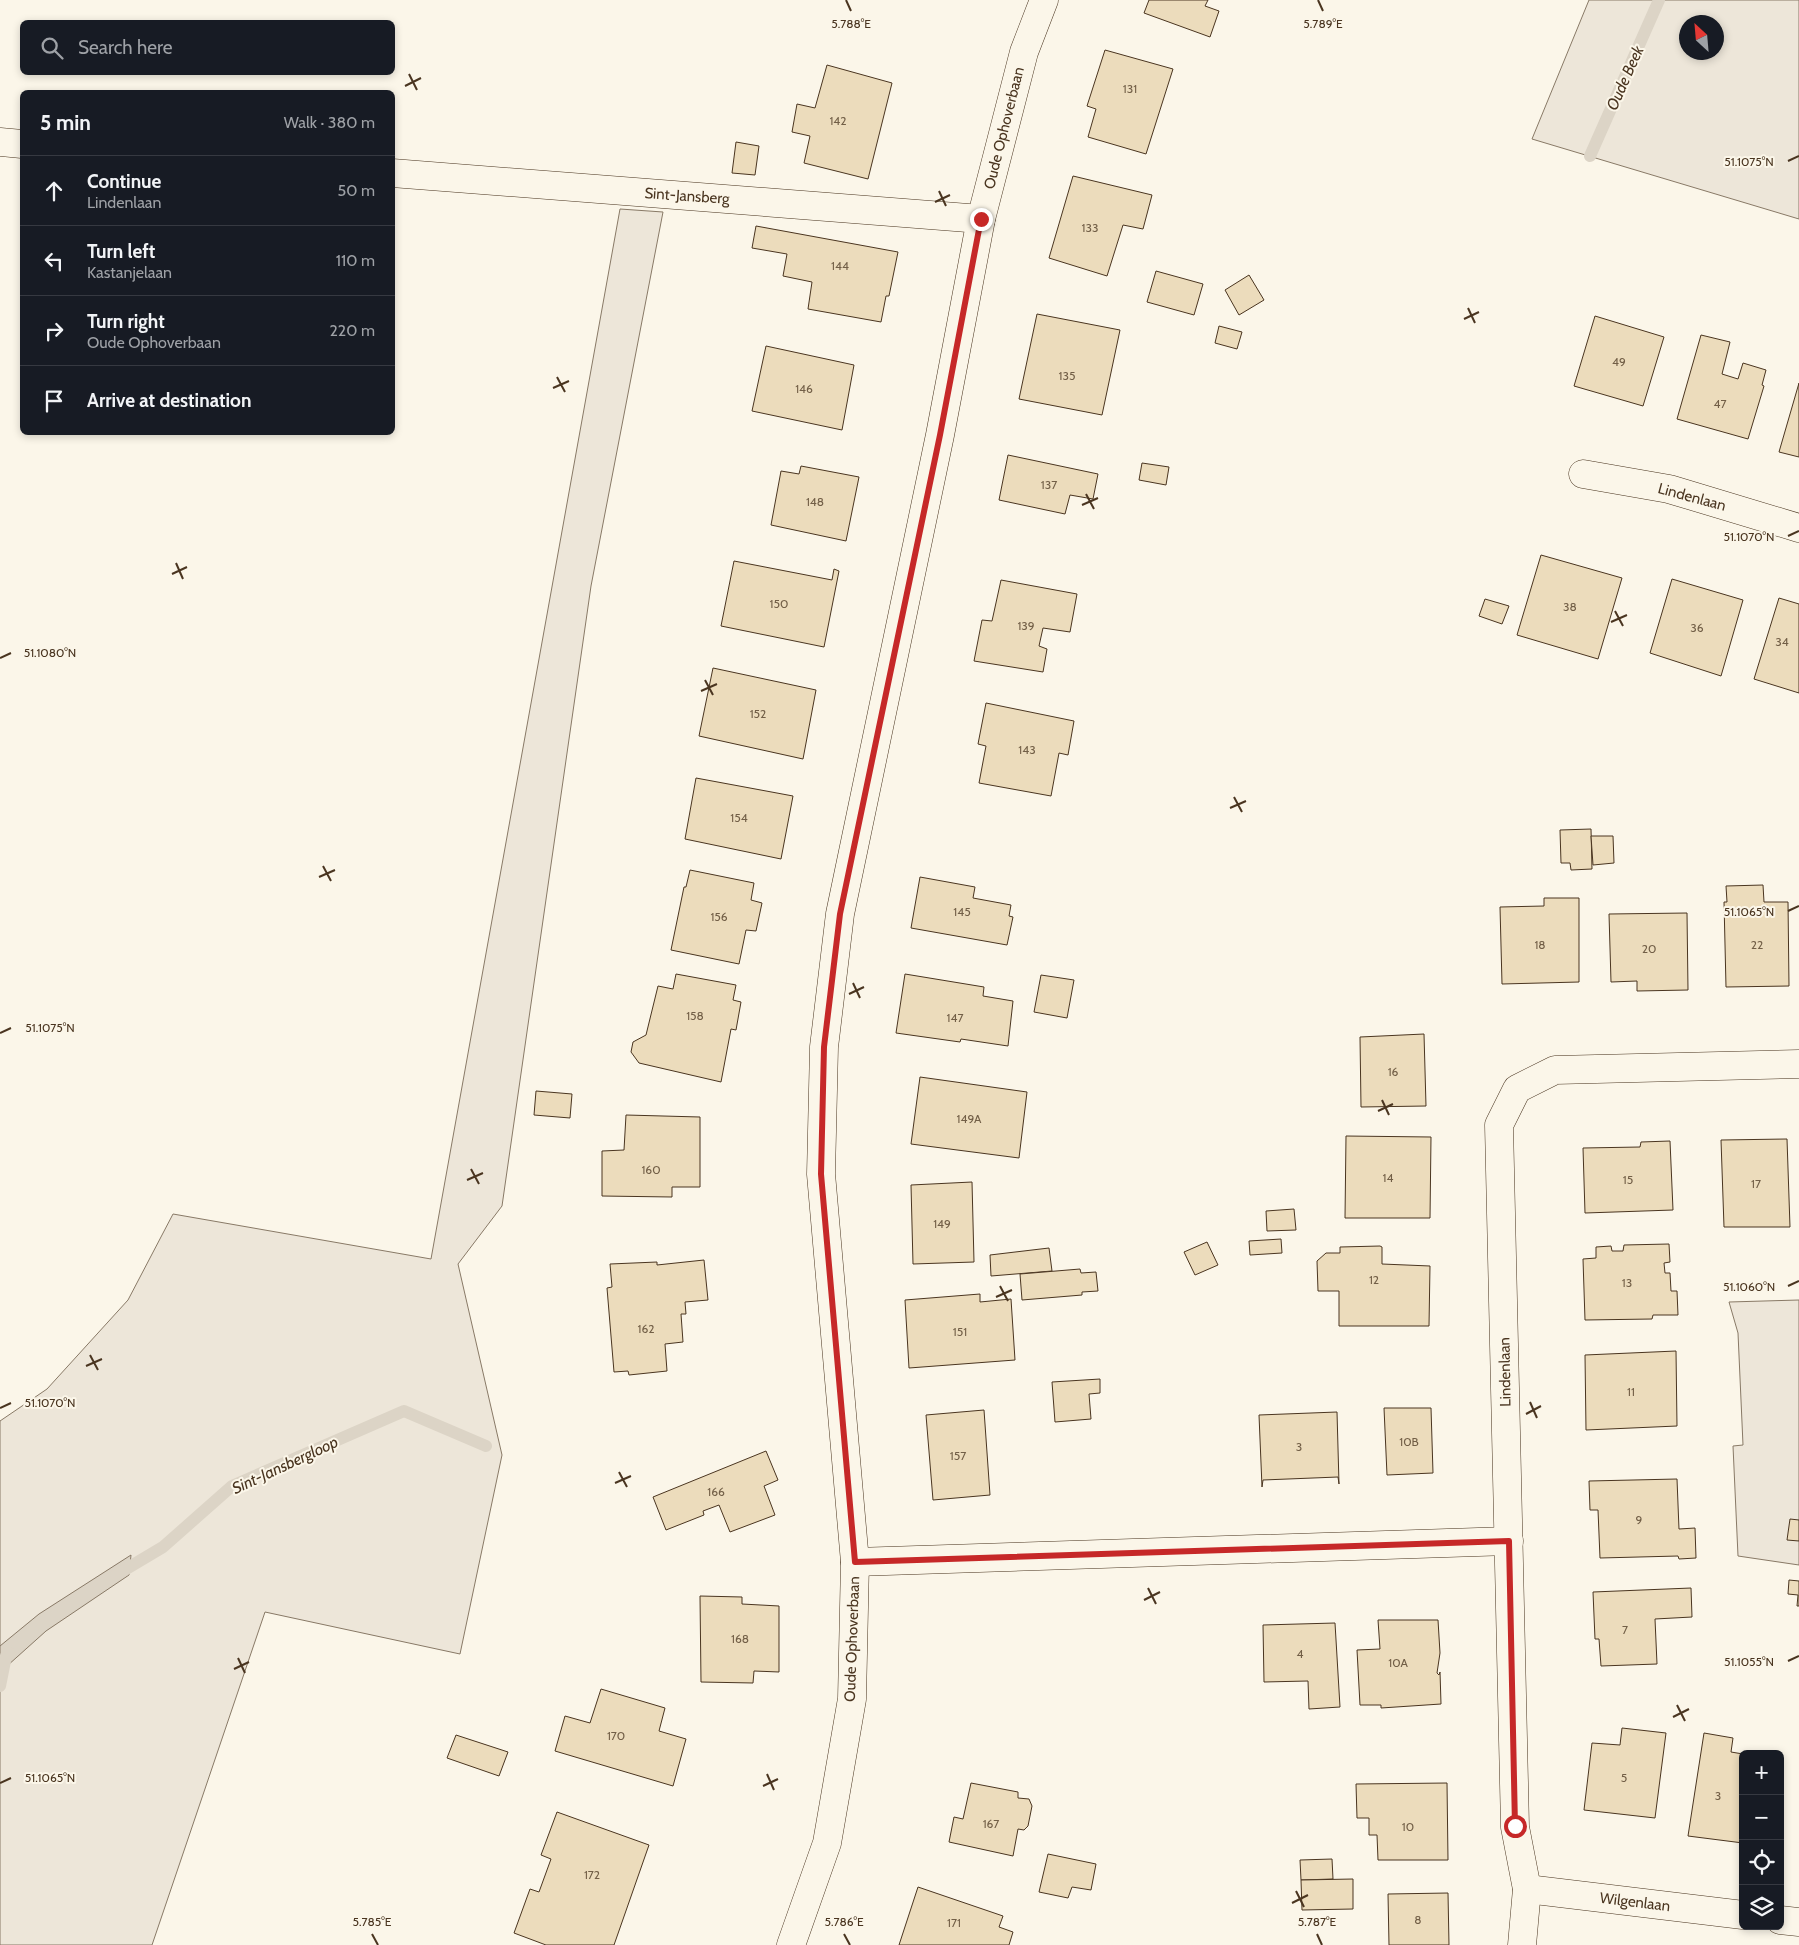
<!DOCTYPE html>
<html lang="en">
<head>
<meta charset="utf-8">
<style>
	body { margin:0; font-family:Cabin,sans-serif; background:#242831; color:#f1f3f6 }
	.controls { position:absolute; right:15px; bottom:15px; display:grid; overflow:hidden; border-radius:8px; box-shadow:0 2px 8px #0003 }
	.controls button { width:45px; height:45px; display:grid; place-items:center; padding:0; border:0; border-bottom:1px solid #363941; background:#171b24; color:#f1f3f6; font:25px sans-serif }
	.compass { position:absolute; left:1679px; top:15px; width:45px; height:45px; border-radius:50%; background:#171b24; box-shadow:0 2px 8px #0003; rotate:334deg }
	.stop { position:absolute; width:15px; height:15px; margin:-11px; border:4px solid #c62828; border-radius:50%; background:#fff }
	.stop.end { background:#c62828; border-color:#fff; box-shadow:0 1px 5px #0008 }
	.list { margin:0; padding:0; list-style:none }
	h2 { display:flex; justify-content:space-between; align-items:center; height:65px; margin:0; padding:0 20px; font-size:21px }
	h2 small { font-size:16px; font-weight:400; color:#9ea1a6 }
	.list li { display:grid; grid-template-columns:32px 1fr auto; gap:15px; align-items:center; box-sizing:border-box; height:70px; padding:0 20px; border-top:1px solid #363941 }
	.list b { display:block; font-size:19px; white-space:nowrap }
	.list p { margin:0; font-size:16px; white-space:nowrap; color:#9ea1a6 }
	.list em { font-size:16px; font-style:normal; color:#9ea1a6 }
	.icon { flex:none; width:28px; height:28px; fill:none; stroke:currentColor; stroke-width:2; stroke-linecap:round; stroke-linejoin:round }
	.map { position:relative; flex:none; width:1799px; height:1945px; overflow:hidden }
	.search { position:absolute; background:#171b24; box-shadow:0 2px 8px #0003; left:20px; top:20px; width:375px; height:55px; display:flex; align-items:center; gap:12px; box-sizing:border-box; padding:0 18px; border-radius:8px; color:#9ea1a6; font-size:19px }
	.panel { position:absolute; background:#171b24; box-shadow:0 2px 8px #0003; left:20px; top:90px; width:375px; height:345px; border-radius:8px }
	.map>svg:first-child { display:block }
</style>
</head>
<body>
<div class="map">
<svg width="1799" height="1945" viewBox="0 0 1799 1945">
	<rect width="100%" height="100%" fill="#fbf6e9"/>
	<g fill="#ede6d9" stroke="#887966" fill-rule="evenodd">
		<path d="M1589,0H1799V219L1532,139ZM1716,22V52H1686V22Z"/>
		<path d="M620,209L663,212L591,586L502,1206L458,1264L502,1455L460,1654L265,1612L152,1945H0V1421L47,1389L128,1300L173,1214L431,1259Z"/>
		<path d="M1799,1300V1565L1738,1556L1733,1446L1743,1445L1738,1333L1729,1302Z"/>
	</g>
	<path fill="#dcd4c6" stroke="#887966" d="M131,1555L129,1575L46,1631L7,1666L0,1670V1646L39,1614Z"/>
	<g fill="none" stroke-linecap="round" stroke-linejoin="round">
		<g stroke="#dcd4c6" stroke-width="12">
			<path d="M1590,156L1659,0"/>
			<path d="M116,1575L163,1547L232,1486L404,1411L486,1446"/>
			<path d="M0,1686L6,1656L9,1653"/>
		</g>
	</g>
	<g fill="#ecdcbc" stroke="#4a3520">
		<path d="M1149,0H1208L1205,6L1219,11L1210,37L1144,13Z"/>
		<path d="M1105,50L1173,69L1146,154L1088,137L1096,109L1087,106Z"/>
		<path d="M827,65L892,83L868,179L804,163L810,136L792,132L797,104L815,108Z"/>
		<path d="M736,142L759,146L755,175L732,173Z"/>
		<path d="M1073,176L1152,195L1143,229L1123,225L1107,276L1049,258Z"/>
		<path d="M756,226L898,252L889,296H886L881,322L808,309L812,282L783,276L787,254L752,248Z"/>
		<path d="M1156,271L1203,284L1194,315L1147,302Z"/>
		<path d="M1249,275L1264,300L1239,315L1225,290Z"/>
		<path d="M1037,314L1120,330L1102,415L1019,399Z"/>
		<path d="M1595,316L1664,337L1643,406L1574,386Z"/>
		<path d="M1219,326L1242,332L1237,349L1215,343Z"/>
		<path d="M1701,335L1730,342L1722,374L1738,379L1743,363L1766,370L1762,385L1764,386L1748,439L1677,419Z"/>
		<path d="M766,346L854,365L842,430L752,411Z"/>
		<path d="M1799,383V457L1779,452Z"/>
		<path d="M1008,455L1098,474L1093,499L1070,495L1065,514L999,500Z"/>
		<path d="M1142,463L1169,467L1166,485L1139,480Z"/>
		<path d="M801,466L859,477L846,541L771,525L781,471L799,474Z"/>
		<path d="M1541,555L1622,578L1598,659L1517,635Z"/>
		<path d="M734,561L832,580L834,569L839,571L824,647L721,626Z"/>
		<path d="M1672,579L1743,600L1721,676L1650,653Z"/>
		<path d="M1001,580L1077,594L1070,632L1043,628L1039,646L1047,649L1043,672L974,661L982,620L992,621Z"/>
		<path d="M1779,598L1799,604V693L1754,679Z"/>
		<path d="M1485,599L1509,606L1502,624L1479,616Z"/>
		<path d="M713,668L816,690L803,759L699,736Z"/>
		<path d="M986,703L1074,721L1068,755L1059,753L1051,796L979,783L986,746L978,744Z"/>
		<path d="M696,778L793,796L781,859L685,839Z"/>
		<path d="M1591,829L1592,869L1571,870L1570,863H1561L1560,830Z"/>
		<path d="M1591,836H1613L1614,863L1593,865Z"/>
		<path d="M690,870L754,883L751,900L762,903L756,931L746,930L739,964L671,950L684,887H686Z"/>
		<path d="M920,877L975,887L973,898L1011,905L1009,916L1013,917L1007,945L911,928Z"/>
		<path d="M1763,885L1764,902H1788L1789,986L1726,987L1724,902H1727L1726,886Z"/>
		<path d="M1544,898H1579V982L1502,984L1500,907L1544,906Z"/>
		<path d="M1687,913L1688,990L1637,991V981L1611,982L1609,914Z"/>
		<path d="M676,974L736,985L733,1000L741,1002L736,1030L731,1029L721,1082L639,1063L631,1052L633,1042L646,1035L658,986L673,989Z"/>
		<path d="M905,974L984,987L983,996L1013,1001L1008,1046L961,1039L960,1042L896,1033Z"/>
		<path d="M1041,975L1074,980L1067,1018L1034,1012Z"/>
		<path d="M1424,1034L1426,1106L1361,1107L1360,1037Z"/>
		<path d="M920,1077L1027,1092L1019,1158L911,1144Z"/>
		<path d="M536,1091L572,1094L570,1118L534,1115Z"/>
		<path d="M626,1115L700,1117V1187H672V1197L602,1196V1151L624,1150Z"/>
		<path d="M1346,1136L1431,1137L1430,1218H1345Z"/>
		<path d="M1787,1139L1790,1227H1724L1721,1140Z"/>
		<path d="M1670,1141L1673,1210L1585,1213L1583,1148L1640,1147L1641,1142Z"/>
		<path d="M972,1182L974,1262L913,1264L911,1185Z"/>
		<path d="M1294,1209L1296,1230L1267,1231L1266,1211Z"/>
		<path d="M1281,1239L1282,1253L1250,1255L1249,1241Z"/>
		<path d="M1207,1242L1218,1265L1195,1275L1184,1252Z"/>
		<path d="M1669,1244L1670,1262L1664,1263L1665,1273H1670L1671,1291H1677L1678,1315H1653L1652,1319L1585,1320L1583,1259L1596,1258V1247L1611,1246L1612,1251H1623L1624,1245Z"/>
		<path d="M1380,1246L1382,1247V1264L1430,1266L1429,1326H1339V1291H1318L1317,1261L1326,1253H1340V1247Z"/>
		<path d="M1049,1248L1052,1271L991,1276L990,1255Z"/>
		<path d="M704,1260L708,1300L685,1302L686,1314H681L683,1342L665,1344L667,1371L629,1375L628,1371L614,1372L607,1288L612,1287L610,1264L657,1262V1265Z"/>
		<path d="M1080,1269L1081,1273L1096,1272L1098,1291L1082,1292V1295L1022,1300L1020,1274Z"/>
		<path d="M980,1294V1302L1011,1299L1015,1360L909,1368L905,1300Z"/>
		<path d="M1676,1351L1677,1426L1586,1430L1585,1355Z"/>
		<path d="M1100,1379V1393L1089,1394L1091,1419L1055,1422L1052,1382Z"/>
		<path d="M1384,1408H1431L1433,1473L1387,1475Z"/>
		<path d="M984,1410L990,1495L933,1500L926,1415Z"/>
		<path d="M1337,1412L1339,1484L1338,1477L1263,1480L1262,1487L1259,1415Z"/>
		<path d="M766,1451L778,1480L764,1486L775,1515L730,1532L719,1505L703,1511L704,1515L666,1530L653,1497Z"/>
		<path d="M1677,1479L1679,1529L1695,1528L1696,1558L1679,1559L1678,1556L1600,1558L1598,1510H1590L1589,1481Z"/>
		<path d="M1790,1519L1799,1520V1541L1787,1540Z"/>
		<path d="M1789,1580L1799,1581V1606H1797L1798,1595L1788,1594Z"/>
		<path d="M1691,1588L1692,1617L1655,1619L1657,1664L1601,1666L1599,1639H1595L1593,1592Z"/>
		<path d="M700,1596L742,1597V1604L779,1606V1672L754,1671L753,1683L701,1682Z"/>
		<path d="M1378,1620H1438L1440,1653L1437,1673L1439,1675L1440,1672L1441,1704L1381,1708V1705H1360L1357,1650L1380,1649Z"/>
		<path d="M1335,1623L1340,1707L1309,1709L1308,1681L1264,1682L1263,1625Z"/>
		<path d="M601,1689L665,1708L659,1731L686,1739L673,1786L555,1751L565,1716L590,1723Z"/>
		<path d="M1622,1728L1666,1733L1655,1818L1584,1810L1592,1743L1620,1745Z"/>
		<path d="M1704,1733L1733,1738L1731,1752L1743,1754V1843L1688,1836Z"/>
		<path d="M456,1735L508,1752L499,1776L447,1758Z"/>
		<path d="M971,1783L1018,1792V1798L1029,1799L1032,1806L1028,1826L1024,1830L1018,1829L1013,1856L949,1842L954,1817L963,1819Z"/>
		<path d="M1447,1783L1448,1860H1378L1377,1835H1369V1818H1357L1356,1784Z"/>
		<path d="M557,1812L649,1845L614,1945H546L514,1933L530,1889L539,1892L551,1859L541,1855Z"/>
		<path d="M1048,1854L1096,1864L1091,1890L1072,1887L1068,1898L1039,1892Z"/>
		<path d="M1332,1859L1333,1879L1301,1880L1300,1860Z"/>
		<path d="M1353,1879V1909L1302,1910L1301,1880Z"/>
		<path d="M918,1887L1003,1916L999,1927L1013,1932L1009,1945H899Z"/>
		<path d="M1448,1893L1449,1945H1389L1388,1894Z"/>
	</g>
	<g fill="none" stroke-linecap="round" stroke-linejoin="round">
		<g stroke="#4a3520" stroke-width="29">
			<g id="minor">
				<path d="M0,142L22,144"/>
				<path d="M392,173L981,219"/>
				<path d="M1583,474L1669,489L1799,528"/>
				<path d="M855,1562L1509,1541"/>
				<path d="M1527,1889L1743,1915"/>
				<path d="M1780,1920L1799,1922"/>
				<path d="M791,1945L827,1843L852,1699L855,1562L821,1174L824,1047L840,914L940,435L981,219L1024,52L1044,0"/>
				<path d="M1522,1945L1527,1889L1515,1827L1499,1125L1517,1089L1555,1070L1799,1064"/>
			</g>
		</g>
		<use href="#minor" stroke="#fbf6e9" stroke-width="28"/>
	</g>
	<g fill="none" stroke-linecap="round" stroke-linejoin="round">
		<path stroke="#c62828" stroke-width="6" d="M981,219L940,435L840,914L824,1047L821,1174L855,1562L1509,1541L1515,1826"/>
	</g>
	<path fill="none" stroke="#4a3520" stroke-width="2" d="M846,0L851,11M1318,0L1323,11M409,74L417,90M405,86L421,78M1788,161L1799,156M939,191L946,206M935,202L950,195M1468,308L1475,323M1464,319L1479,312M557,377L565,392M553,388L569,381M1086,494L1094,509M1082,505L1098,498M1788,536L1799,531M176,563L183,579M172,574L187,567M1615,611L1623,626M1611,622L1627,615M0,658L11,653M705,680L713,695M701,691L717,684M1234,797L1242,812M1230,808L1246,801M323,866L331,881M319,877L335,870M1788,911L1799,906M853,983L860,998M849,994L864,987M0,1033L11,1028M1382,1100L1389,1115M1378,1111L1393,1104M471,1169L479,1184M467,1180L483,1173M1000,1286L1008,1301M1788,1286L1799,1281M996,1297L1012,1290M90,1355L98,1370M86,1366L102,1359M1530,1402L1537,1418M0,1408L11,1403M1526,1414L1541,1406M619,1472L627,1487M615,1483L631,1476M1148,1588L1156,1604M1144,1600L1160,1592M238,1658L245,1673M1788,1661L1799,1656M234,1669L249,1662M1677,1705L1685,1721M1673,1717L1689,1709M767,1774L774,1790M0,1783L11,1778M763,1786L778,1779M1296,1891L1304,1907M1292,1903L1308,1895M372,1934L378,1945M844,1934L850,1945M1317,1934L1322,1945"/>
	<g text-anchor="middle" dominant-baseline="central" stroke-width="4" stroke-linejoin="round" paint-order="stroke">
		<g font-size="12" fill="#725f47">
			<text x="1130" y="88">131</text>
			<text x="838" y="120">142</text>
			<text x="1090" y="227">133</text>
			<text x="840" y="265">144</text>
			<text x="1619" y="361">49</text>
			<text x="1067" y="375">135</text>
			<text x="804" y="388">146</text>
			<text x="1720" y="403">47</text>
			<text x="1049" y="484">137</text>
			<text x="815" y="501">148</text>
			<text x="779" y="603">150</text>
			<text x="1570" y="606">38</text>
			<text x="1026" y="625">139</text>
			<text x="1697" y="627">36</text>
			<text x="1782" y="641">34</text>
			<text x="758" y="713">152</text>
			<text x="1027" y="749">143</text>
			<text x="739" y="817">154</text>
			<text x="962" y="911">145</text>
			<text x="719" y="916">156</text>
			<text x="1540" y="944">18</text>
			<text x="1757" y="944">22</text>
			<text x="1649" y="948">20</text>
			<text x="695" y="1015">158</text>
			<text x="955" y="1017">147</text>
			<text x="1393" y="1071">16</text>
			<text x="969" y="1118">149A</text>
			<text x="651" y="1169">160</text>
			<text x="1388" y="1177">14</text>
			<text x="1628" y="1179">15</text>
			<text x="1756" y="1183">17</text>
			<text x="942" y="1223">149</text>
			<text x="1374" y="1279">12</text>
			<text x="1627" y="1282">13</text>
			<text x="646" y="1328">162</text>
			<text x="960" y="1331">151</text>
			<text x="1631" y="1391">11</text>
			<text x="1409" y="1441">10B</text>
			<text x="1299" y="1446">3</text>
			<text x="958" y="1455">157</text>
			<text x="716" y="1491">166</text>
			<text x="1639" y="1519">9</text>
			<text x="1625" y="1629">7</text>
			<text x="740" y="1638">168</text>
			<text x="1300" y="1653">4</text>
			<text x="1398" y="1662">10A</text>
			<text x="616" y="1735">170</text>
			<text x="1624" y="1777">5</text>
			<text x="1718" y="1795">3</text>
			<text x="991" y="1823">167</text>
			<text x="1408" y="1826">10</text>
			<text x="592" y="1874">172</text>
			<text x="1418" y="1919">8</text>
			<text x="954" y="1922">171</text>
		</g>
		<g font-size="15" fill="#4a3520" stroke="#fbf6e9">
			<text transform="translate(1004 128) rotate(-76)">Oude Ophoverbaan</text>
			<text transform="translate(687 196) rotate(4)">Sint-Jansberg</text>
			<text transform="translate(1692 497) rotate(15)">Lindenlaan</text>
			<text transform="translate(1505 1372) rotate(-91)">Lindenlaan</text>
			<text transform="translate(852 1639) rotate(-88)">Oude Ophoverbaan</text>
			<text transform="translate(1635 1902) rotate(7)">Wilgenlaan</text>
		</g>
		<g font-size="16" font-style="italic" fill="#4a3520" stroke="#fbf6e9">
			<text transform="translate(1625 78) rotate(-66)">Oude Beek</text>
			<text transform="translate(285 1465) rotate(-25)">Sint-Jansbergloop</text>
		</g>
	</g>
	<g font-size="12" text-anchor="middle" fill="#4a3520" stroke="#fbf6e9" stroke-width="4" stroke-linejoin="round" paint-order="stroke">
		<text x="851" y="28">5.788°E</text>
		<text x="1323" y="28">5.789°E</text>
		<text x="1749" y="166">51.1075°N</text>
		<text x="1749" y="541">51.1070°N</text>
		<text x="50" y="657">51.1080°N</text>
		<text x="1749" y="916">51.1065°N</text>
		<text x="50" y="1032">51.1075°N</text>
		<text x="1749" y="1291">51.1060°N</text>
		<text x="50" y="1407">51.1070°N</text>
		<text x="1749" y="1666">51.1055°N</text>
		<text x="50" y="1782">51.1065°N</text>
		<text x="372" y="1926">5.785°E</text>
		<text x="844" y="1926">5.786°E</text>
		<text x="1317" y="1926">5.787°E</text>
	</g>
</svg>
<div class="controls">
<button>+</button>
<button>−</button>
<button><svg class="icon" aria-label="locate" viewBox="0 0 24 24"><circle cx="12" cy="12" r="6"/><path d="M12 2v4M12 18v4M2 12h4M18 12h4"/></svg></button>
<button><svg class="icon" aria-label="layers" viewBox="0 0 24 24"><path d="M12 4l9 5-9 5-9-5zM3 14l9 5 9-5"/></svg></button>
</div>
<svg class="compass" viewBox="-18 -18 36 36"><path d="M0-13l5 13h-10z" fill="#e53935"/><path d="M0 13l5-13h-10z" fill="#9ea1a6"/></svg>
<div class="stop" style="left:1515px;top:1826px"></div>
<div class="stop end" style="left:981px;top:219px"></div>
<div class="search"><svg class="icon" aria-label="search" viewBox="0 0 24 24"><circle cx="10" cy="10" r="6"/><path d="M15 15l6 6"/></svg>Search here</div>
<section class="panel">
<h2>5 min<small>Walk · 380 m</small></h2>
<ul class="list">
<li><svg class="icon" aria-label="ahead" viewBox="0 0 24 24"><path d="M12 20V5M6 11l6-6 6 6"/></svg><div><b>Continue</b><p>Lindenlaan</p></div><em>50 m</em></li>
<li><svg class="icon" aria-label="left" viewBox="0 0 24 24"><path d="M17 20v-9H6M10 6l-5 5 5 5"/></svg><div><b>Turn left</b><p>Kastanjelaan</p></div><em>110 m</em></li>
<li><svg class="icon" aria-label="right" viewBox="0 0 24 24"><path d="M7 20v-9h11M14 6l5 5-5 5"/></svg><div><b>Turn right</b><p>Oude Ophoverbaan</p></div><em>220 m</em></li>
<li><svg class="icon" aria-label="arrive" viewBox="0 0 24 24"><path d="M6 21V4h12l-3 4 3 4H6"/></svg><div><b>Arrive at destination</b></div></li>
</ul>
</section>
</div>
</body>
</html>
